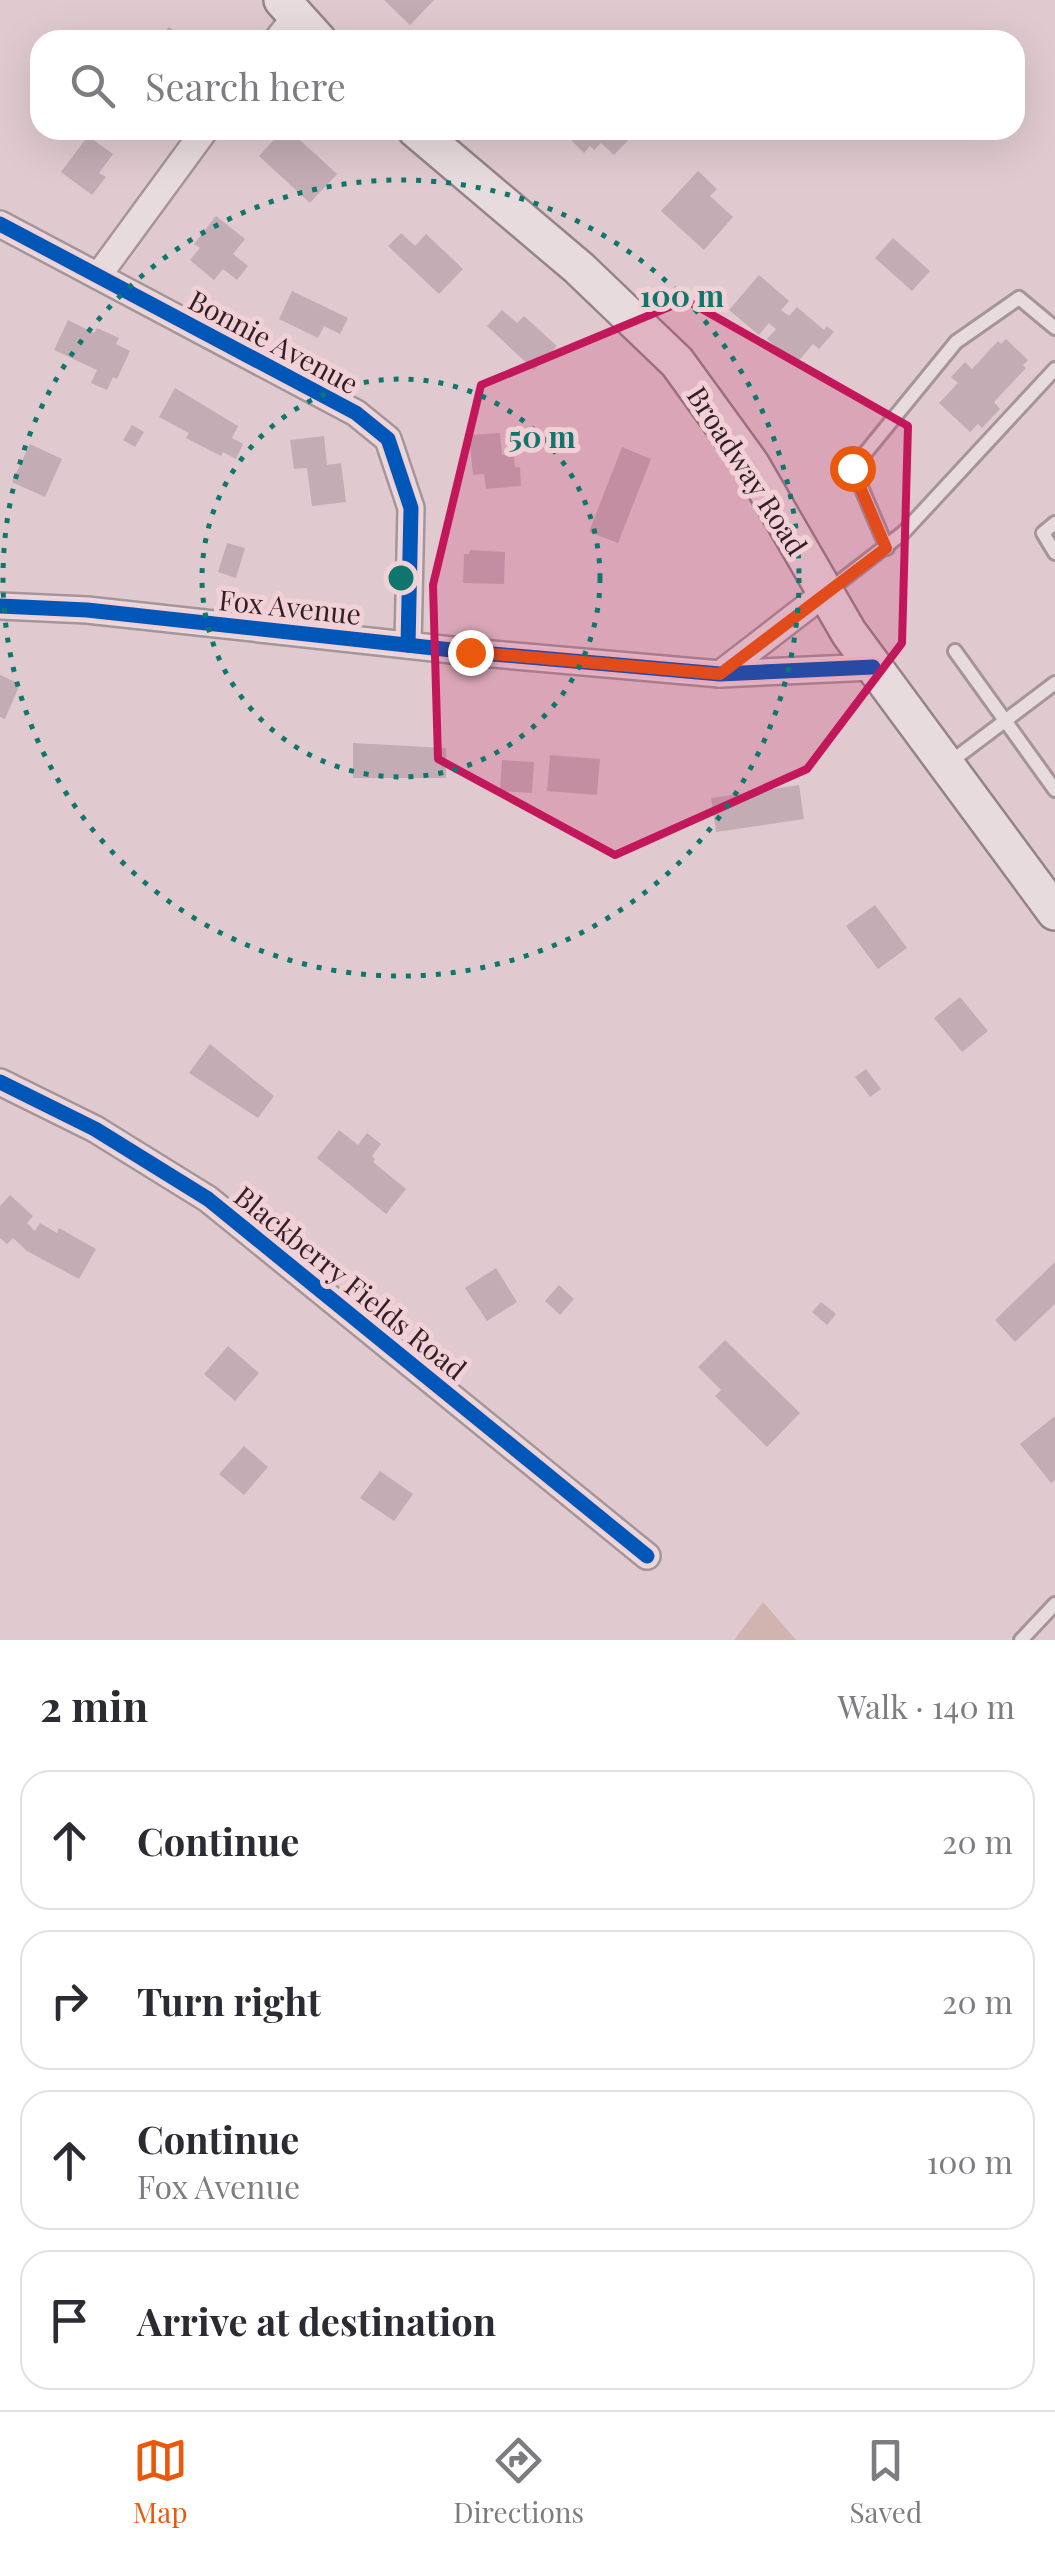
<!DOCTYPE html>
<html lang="en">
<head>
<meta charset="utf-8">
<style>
	body { margin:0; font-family:"Playfair Display",serif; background:#f2f2f3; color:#2b2b33 }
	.stop { position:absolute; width:30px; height:30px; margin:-22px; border:8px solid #ea580c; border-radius:50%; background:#fff }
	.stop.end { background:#ea580c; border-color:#fff; box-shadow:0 2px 10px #0008 }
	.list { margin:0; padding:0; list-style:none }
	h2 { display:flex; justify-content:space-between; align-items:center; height:130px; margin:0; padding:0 40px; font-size:42px }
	h2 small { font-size:32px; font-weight:400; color:#7c7c81 }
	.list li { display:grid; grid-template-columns:65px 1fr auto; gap:30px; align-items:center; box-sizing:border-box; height:140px; margin:0 20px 20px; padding:0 20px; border:2px solid #e1e1e2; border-radius:30px }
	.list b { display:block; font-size:38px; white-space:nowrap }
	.list p { margin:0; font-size:32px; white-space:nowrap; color:#7c7c81 }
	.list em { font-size:32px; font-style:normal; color:#7c7c81 }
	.icon { flex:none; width:55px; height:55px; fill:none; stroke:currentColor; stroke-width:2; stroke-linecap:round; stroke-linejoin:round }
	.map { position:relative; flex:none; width:1055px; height:1640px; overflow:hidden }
	.search { position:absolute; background:#fff; box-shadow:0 10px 40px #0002; left:30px; right:30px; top:30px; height:110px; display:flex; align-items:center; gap:25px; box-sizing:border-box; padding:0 35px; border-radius:30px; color:#7c7c81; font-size:38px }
	.sheet { height:770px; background:#fff }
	nav { display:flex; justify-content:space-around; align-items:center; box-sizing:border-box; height:140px; border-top:2px solid #e1e1e2; background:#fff; font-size:28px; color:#7c7c81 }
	nav a { display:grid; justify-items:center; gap:5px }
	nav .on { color:#ea580c }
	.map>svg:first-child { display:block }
</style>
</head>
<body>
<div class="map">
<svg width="1055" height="1640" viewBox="0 0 1055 1640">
	<rect width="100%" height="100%" fill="#e0cacf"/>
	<path fill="#d1b3b0" d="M763,1602L796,1640H734Z"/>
	<g fill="#c3acb4">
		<path d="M384,0H434L410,25Z"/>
		<path d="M169,27L187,40H158Z"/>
		<path d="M283,130H289L337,174L310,203L259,156Z"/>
		<path d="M561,130H607L613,136L618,130L636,132L614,155L601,143L594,150L590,146L584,153Z"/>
		<path d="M88,136L113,154L99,173L106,177L92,195L61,172Z"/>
		<path d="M698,171L717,189L710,196L733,217L704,250L661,211Z"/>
		<path d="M216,216L245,239L233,254L248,266L237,280L223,269L214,280L190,260L200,248L194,244Z"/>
		<path d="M401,233L415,246L426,234L463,269L439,294L388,246Z"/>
		<path d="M893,238L930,271L912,291L875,258Z"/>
		<path d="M759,275L789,301L781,310L789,316L797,307L824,330L827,326L834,332L819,349L813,344L796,364L767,339L776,329L769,323L759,335L729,310Z"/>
		<path d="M292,291L348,318L340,334L324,326L318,338L279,319Z"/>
		<path d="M502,310L517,323L524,316L557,346L534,370L487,326Z"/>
		<path d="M68,320L94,333L97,328L119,338L116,344L130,351L117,379L113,377L107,390L91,383L97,370L54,350Z"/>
		<path d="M1006,339L1028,360L1023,365L1026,368L994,402L1000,409L982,428L978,424L970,432L939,403L958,383L951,377L965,362L972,369L998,341L1001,344Z"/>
		<path d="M175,388L238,426L232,438L243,444L236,459L223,452L221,456L186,438L189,433L159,417Z"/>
		<path d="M132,425L144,432L135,447L123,440Z"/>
		<path d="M500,433L502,455L514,454L515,467H520L521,486L486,489L484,474L473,475L469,435Z"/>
		<path d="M324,436L327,465L341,463L346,502L312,506L307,468L294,469L290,440Z"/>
		<path d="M30,444L62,459L45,497L12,482Z"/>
		<path d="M622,447L651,459L618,543L589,532Z"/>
		<path d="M227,543L245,548L236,578L218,572Z"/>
		<path d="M470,550L505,552L504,584L463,583L464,554H469Z"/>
		<path d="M0,675L20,684L5,719L0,717Z"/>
		<path d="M353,743L446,748V778H353Z"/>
		<path d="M550,755L600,759L597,795L547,791Z"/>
		<path d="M502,760L534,762L532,793L500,791Z"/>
		<path d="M799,785L804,819L716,832L711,798Z"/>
		<path d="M875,905L907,948L878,969L846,926Z"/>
		<path d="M960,997L988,1031L962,1052L934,1018Z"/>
		<path d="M210,1044L274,1096L258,1118L189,1073Z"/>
		<path d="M866,1069L881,1089L870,1097L855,1077Z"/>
		<path d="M339,1130L358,1145L367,1133L381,1144L372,1156L375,1159L373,1162L406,1189L386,1214L317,1158Z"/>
		<path d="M10,1195L33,1216L27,1223L35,1231L40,1223L57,1233L59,1228L96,1249L79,1279L27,1251L13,1238L7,1244L0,1238V1206Z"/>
		<path d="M1055,1262V1304L1015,1342L995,1320Z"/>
		<path d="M496,1268L517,1302L487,1321L465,1288Z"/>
		<path d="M559,1285L574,1299L560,1315L545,1301Z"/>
		<path d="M821,1302L836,1314L827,1325L812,1312Z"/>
		<path d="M725,1340L800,1413L767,1447L715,1396L721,1390L698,1367Z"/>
		<path d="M228,1346L259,1373L235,1401L204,1374Z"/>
		<path d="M1055,1416V1480L1051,1483L1020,1444Z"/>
		<path d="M244,1446L268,1467L244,1495L219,1474Z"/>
		<path d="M380,1471L413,1494L394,1521L360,1498Z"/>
	</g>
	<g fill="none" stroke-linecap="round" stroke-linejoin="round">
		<g stroke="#a59499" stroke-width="18">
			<g id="lane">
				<path d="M1055,523L1043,533L1055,553"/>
				<path d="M887,548L853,468L956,342L1019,298L1055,328"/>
				<path d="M829,590L903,533L1055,369"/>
				<path d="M955,651L1055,790"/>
				<path d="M949,763L1055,683"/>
				<path d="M1021,1640L1055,1604"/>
			</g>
		</g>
		<g stroke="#a59499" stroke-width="30">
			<g id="street">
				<path d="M277,40L295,17"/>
				<path d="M0,224L356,413L388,439L411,508L408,645"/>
				<path d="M98,276L205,130"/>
				<path d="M0,606L87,610L470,652L720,674L873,667"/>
				<path d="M720,674L826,592"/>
				<path d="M0,1082L95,1129L208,1199L647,1556"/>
			</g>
		</g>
		<g stroke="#948489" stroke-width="40">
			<g id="secondary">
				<path d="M282,0L318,40"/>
				<path d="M416,130L579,268L677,362L751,464L849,633L1055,912"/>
			</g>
		</g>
		<use href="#lane" stroke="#e8dbdd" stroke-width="12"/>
		<use href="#street" stroke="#e8dbdd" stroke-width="25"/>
		<use href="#secondary" stroke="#e8dbdd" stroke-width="35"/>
		<g stroke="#f1d0d6" stroke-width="21">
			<g id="cycleway">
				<path d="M0,224L356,413L388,439L411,508L408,645"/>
				<path d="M0,606L87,610L470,652L720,674L873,667"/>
				<path d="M0,1082L95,1129L208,1199L647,1556"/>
			</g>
		</g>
		<use href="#cycleway" stroke="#0057b8" stroke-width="15"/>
	</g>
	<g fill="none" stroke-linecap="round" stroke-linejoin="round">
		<path stroke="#ea580c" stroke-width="12" d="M470,652L720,674L886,548L852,468"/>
	</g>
	<path fill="#c2185b" fill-opacity="0.2" stroke="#c2185b" stroke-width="8" stroke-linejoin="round" d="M686,300L908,426L902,643L807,769L615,855L438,759L433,585L481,385Z"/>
	<g fill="none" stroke="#0f766e" stroke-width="5" stroke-dasharray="5 10">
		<circle cx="401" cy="578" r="199"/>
		<circle cx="401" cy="578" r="398"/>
	</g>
	<g text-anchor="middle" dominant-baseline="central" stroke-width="10" stroke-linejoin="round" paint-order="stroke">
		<g font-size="28" fill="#311e26" stroke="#f1d0d6">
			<text transform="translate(274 341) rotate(28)">Bonnie Avenue</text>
			<text transform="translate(748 470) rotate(57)">Broadway Road</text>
			<text transform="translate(290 606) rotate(6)">Fox Avenue</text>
			<text transform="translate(351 1282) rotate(39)">Blackberry Fields Road</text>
		</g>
	</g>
	<circle cx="401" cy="578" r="15" fill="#0f766e" stroke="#f1d0d6" stroke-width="5"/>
	<g font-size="30" text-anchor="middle" font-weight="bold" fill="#0f766e" stroke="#f1d0d6" stroke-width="10" stroke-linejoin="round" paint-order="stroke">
		<text x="682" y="307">100 m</text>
		<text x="542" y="448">50 m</text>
	</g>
</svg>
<div class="stop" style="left:852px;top:468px"></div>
<div class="stop end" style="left:470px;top:652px"></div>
<div class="search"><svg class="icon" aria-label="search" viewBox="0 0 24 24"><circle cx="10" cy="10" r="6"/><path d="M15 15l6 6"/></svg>Search here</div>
</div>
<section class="sheet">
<h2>2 min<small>Walk · 140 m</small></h2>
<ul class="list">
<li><svg class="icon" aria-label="ahead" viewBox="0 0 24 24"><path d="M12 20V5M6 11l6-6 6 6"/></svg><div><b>Continue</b></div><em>20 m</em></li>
<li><svg class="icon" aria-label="right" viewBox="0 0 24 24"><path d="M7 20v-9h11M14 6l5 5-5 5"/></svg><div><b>Turn right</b></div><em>20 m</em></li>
<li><svg class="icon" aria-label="ahead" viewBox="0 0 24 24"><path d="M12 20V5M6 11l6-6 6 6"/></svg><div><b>Continue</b><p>Fox Avenue</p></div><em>100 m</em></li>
<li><svg class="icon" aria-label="arrive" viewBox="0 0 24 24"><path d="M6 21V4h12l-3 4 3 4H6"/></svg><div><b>Arrive at destination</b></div></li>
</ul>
</section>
<nav>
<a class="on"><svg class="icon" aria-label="map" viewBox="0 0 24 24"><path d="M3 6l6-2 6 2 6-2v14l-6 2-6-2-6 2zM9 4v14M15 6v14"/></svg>Map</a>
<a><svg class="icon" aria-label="directions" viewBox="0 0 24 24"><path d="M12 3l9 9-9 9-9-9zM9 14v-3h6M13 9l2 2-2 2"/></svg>Directions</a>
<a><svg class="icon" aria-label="saved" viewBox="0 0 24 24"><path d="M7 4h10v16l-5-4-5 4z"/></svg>Saved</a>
</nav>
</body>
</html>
